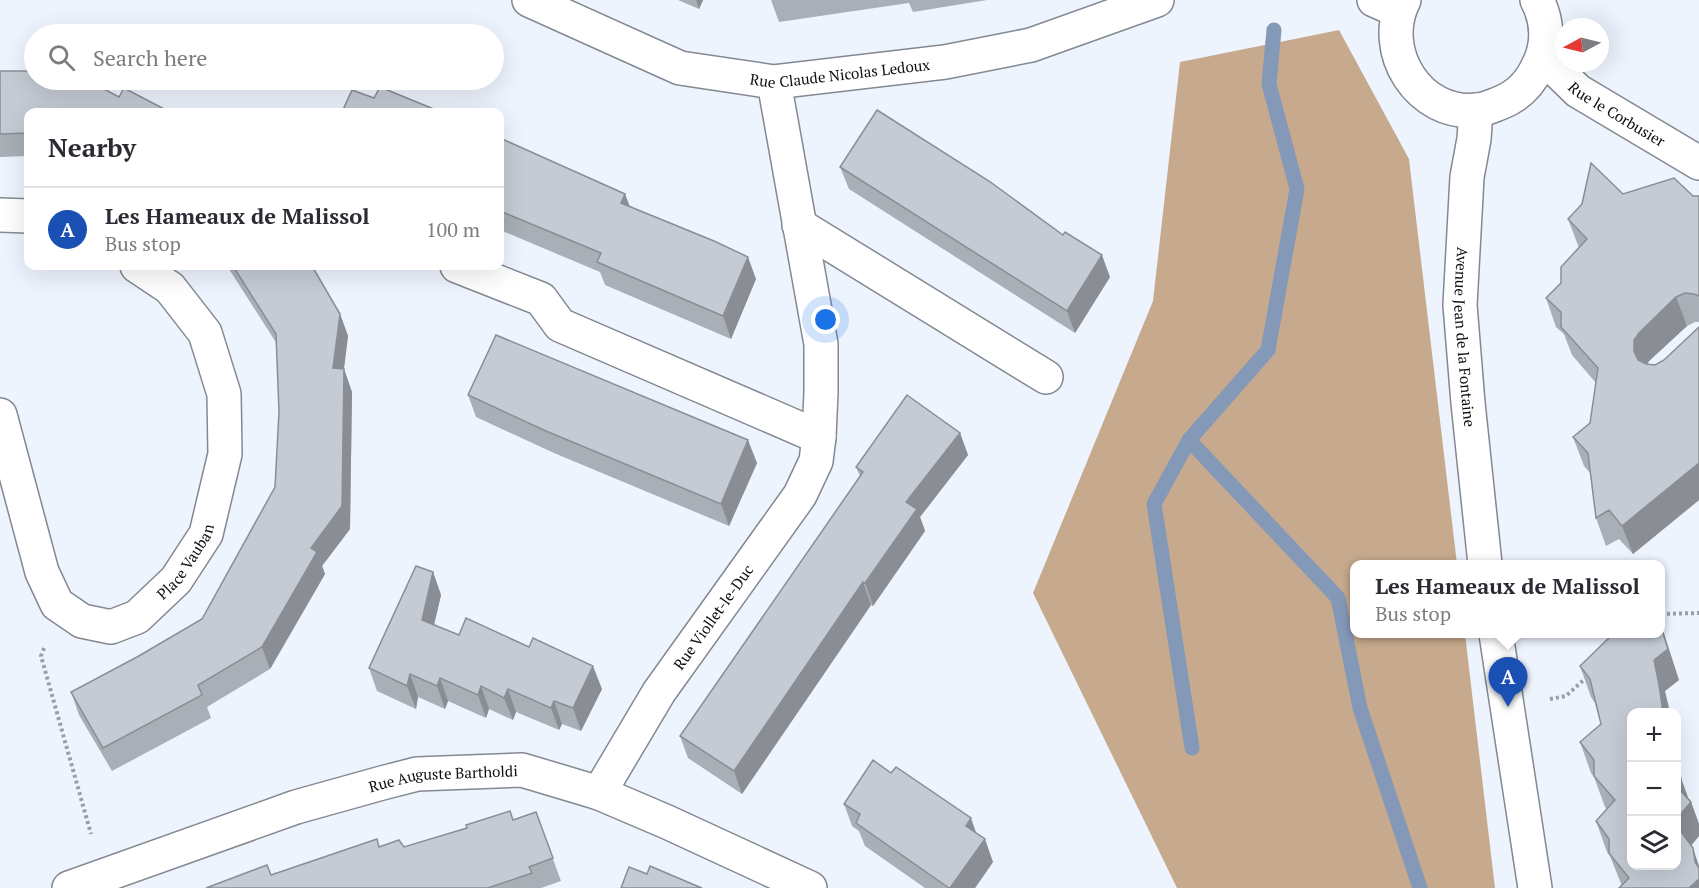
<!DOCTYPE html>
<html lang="en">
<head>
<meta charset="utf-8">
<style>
	body { margin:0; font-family:"PT Serif",serif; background:#f7f7f7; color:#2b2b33 }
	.controls { position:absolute; right:18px; bottom:18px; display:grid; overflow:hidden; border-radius:12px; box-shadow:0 6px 24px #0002 }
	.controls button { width:54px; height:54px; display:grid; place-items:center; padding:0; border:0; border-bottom:2px solid #e1e1e2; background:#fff; color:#2b2b33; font:30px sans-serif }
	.compass { position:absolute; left:1555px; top:18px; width:54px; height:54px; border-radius:50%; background:#fff; box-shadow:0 6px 24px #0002; rotate:263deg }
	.you { position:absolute; left:826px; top:320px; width:21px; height:21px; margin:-15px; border:4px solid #fff; border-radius:50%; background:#1a73e8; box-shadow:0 0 0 9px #1a73e833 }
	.badge { display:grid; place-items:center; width:39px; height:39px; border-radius:50%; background:#b45309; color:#fff; font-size:20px; font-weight:700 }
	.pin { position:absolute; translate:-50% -50px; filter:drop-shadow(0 2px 3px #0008) }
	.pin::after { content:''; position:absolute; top:32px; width:21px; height:18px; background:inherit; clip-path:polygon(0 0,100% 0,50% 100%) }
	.popup { position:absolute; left:1350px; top:560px; width:315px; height:78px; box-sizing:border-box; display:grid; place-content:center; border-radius:12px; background:#fff; filter:drop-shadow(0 2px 4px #0005); font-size:20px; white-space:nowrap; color:#7c7c81 }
	.popup b { font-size:22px; color:#2b2b33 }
	.popup::after { content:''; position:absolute; left:50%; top:100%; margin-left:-12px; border:12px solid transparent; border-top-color:#fff }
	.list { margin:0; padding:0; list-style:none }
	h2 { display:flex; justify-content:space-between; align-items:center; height:78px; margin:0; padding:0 24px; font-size:26px }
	h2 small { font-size:20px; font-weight:400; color:#7c7c81 }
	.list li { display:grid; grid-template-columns:39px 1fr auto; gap:18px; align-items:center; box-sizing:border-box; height:84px; padding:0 24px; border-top:2px solid #e1e1e2 }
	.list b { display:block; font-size:22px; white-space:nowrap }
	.list p { margin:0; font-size:20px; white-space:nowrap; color:#7c7c81 }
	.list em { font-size:20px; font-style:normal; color:#7c7c81 }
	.icon { flex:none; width:33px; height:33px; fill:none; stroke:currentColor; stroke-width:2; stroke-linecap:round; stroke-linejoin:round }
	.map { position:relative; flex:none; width:1699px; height:888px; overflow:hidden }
	.search { position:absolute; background:#fff; box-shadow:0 6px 24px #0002; left:24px; top:24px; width:480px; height:66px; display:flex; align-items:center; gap:15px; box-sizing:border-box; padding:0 21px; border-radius:33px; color:#7c7c81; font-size:22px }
	.panel { position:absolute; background:#fff; box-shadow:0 6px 24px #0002; left:24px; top:108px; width:480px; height:162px; border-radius:12px }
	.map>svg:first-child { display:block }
</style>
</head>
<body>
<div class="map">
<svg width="1699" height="888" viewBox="0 0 1699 888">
	<rect width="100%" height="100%" fill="#eef4fe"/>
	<path fill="#c7aa8d" d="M1339,30L1409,159L1457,564H1355V634H1465L1495,888H1177L1033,593L1153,301L1180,62Z"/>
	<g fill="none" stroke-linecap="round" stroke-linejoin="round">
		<g stroke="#8499b8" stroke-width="15">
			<path d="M1274,30L1269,84L1297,189L1268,350L1189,440L1338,598L1360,708L1420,888"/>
			<path d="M1189,440L1154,504L1192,748"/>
		</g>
		<g stroke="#838891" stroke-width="36">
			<g id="minor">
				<path id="s1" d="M529,0L680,68L774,82L945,62L1031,45L1157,0"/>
				<path d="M1374,0L1399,11"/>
				<path d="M1404,0C1378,51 1419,117 1478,110C1486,109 1492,106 1500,103C1518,96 1530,84 1538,66C1549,45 1548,21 1537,0"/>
				<path id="s2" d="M1543,57L1578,91L1699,163"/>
				<path id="s3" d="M1476,110L1474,139L1467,177L1460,305L1468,403L1485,564"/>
				<path d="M0,215L28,216"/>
				<path d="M799,225L1046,377"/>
				<path d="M457,266L541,299L560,325L819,437"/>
				<path id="s4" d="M0,415L42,572L57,604L82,621L111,627L137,617L176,580L206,534L225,454L224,394L205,333L170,288L137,266"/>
				<path d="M1496,634L1535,888"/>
				<path id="s5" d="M599,793L659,692L800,495L816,461L819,437L821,392V344L774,82"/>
				<path id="s6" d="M69,888L296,807L382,783L417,774L522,770L599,793L667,822L810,888"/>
			</g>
		</g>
		<g stroke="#9a9fa6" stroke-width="4" stroke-dasharray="3 3" stroke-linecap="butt">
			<path d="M1661,614L1699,613"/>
			<path d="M44,648L41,656L91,834"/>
			<path d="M1550,699L1566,696L1587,677"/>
		</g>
		<use href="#minor" stroke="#fff" stroke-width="33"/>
	</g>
	<g fill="#a9afb6">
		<path d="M678,0H703L699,9Z"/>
		<path d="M771,0H987L913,12L909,3L779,22Z"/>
		<path d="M0,71L119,97L168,111V112H28V156L0,157Z"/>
		<path d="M500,138L625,194L630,207L756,279L731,339L605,285L600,272L500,230Z"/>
		<path d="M840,167L1110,277L1075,333L849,189Z"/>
		<path d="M1623,194L1699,196V322H1695L1687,326L1649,361L1647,364L1655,365L1664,360L1699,327V500L1633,554L1619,539L1606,546L1596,518L1590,473L1584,466L1573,437L1590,423L1596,383L1572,355L1564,334L1556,327L1546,298L1561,283L1579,248L1568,219Z"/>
		<path d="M227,266H312L340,314L348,336L344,369L352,392L350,529L322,566L325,574L270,669L207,707L211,718L112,771L79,715L71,692L137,657L202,619L275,487L279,412L277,344Z"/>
		<path d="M468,395L757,463L729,526L554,453L476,417Z"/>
		<path d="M960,433L968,455L920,517L925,531L873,606L871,605L742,794L688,758L680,736L860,476L856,467Z"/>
		<path d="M433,572L441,595L434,625L602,689L581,731L562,724L559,730L516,712L513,720L489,709L486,718L448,701L445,709L418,697L416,709L377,691L369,668Z"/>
		<path d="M1580,666L1679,680L1665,691L1632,866L1681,778L1688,799L1691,802L1699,824V836L1691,846L1622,886L1610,856L1607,852L1596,821L1607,809L1605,807L1594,777L1591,773L1580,742L1601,724L1595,703L1591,697Z"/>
		<path d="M844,804L976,834L993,862L975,888H925L865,846L859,831L852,826Z"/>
		<path d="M536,812L561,881L541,888H206L271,875L380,847H404L467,828L513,820Z"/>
	</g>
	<g fill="#8a8e94">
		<path d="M696,0H703L699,9Z"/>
		<path d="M625,194L633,216L621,203Z"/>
		<path d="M1102,255L1110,277L1075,333L1067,311Z"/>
		<path d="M748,257L756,279L731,339L723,316Z"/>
		<path d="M1676,297L1687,326L1649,361L1644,369L1634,351V340L1639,333Z"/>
		<path d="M340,314L348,336L341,391L333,368Z"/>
		<path d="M344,369L352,392L350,529L322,566L325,574L270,669L262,647Z"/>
		<path d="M960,433L968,455L920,517L925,531L873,606L865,583L906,502Z"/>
		<path d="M748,440L757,463L729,526L721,504Z"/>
		<path d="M1699,463V500L1633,554L1622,526Z"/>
		<path d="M433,572L441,595L430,642L422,620Z"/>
		<path d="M863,582L871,605L742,794L734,771Z"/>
		<path d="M1661,624L1679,680L1665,691L1670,712H1663L1654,660Z"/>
		<path d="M593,666L602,689L581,731L573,708Z"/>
		<path d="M410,674L418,697L416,709L407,686Z"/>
		<path d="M440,678L448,701L445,709L437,686Z"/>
		<path d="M481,686L489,709L486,718L478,695Z"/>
		<path d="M508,689L516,712L513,720L504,698Z"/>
		<path d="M554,701L562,724L559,730L551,708Z"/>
		<path d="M1681,778L1690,803L1691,802L1699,824V836L1685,852L1677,830L1679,789Z"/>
		<path d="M971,818L979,841L966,826Z"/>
		<path d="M985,839L993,862L975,888H950Z"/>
		<path d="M1693,848L1699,866V873L1695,862Z"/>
		<path d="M1699,879V888H1689Z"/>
	</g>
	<g fill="#c5cbd4" stroke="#8a8e94" stroke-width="1.5">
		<path d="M0,71H34V80H87L119,97L124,88L168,111L167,112H28V133L0,134Z"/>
		<path d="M380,87L441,112H342L352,90L374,98Z"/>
		<path d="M877,110L989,181L1063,235L1065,232L1102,255L1067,311L840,167Z"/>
		<path d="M500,138L625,194L621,203L714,241L748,257L723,316L597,262L601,253L500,211Z"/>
		<path d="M1591,163L1623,194L1674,178L1693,196H1699V296L1694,294L1685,293L1676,297L1639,333L1634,340V351L1638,360L1646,364L1655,365L1664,360L1699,327V463L1622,526L1609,510L1596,518L1588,453L1573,437L1590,423L1598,368L1561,327V312L1546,298L1561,283V267L1587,239L1568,219L1582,204Z"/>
		<path d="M233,266H312L340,314L333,368L344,369L342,506L311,548L317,552L262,647L198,685L202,695L103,748L71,692L137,657L202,619L275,487L279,412L276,334Z"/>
		<path d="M496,335L748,440L721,504L546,431L468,395Z"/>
		<path d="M907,395L960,433L906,502L917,509L865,583L863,582L734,771L680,736L863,472L856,467Z"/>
		<path d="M416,566L433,572L422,620L459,635L466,618L529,647L533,638L593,666L573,708L554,701L551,708L508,689L504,698L481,686L478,695L440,678L437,686L410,674L407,686L369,668Z"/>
		<path d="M1661,627L1668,649L1654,660L1659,685L1663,712H1632V866H1677V826L1693,848L1695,862L1699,868V879L1689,888H1619L1629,878L1609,853V839L1596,821L1615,800L1594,776V760L1580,742L1601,724L1590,679L1580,666L1614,633H1661Z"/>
		<path d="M873,760L891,773L896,767L971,818L966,826L985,839L950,888H949L856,823L860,814L844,804Z"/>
		<path d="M1677,773L1681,778L1679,789L1691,802L1677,818Z"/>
		<path d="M510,811L513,820L536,812L553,858L529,867L532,873L488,888H206L267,865L271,875L377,839L379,847L399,840L404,847L467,828L466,825Z"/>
		<path d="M650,866L697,886L702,888H621L629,867L647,874Z"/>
	</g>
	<g text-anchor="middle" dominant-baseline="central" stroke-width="6" stroke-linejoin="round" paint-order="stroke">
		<g font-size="15" fill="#0c0e11" stroke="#fff">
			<text stroke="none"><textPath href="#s1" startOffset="327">Rue Claude Nicolas Ledoux</textPath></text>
			<text stroke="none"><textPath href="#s2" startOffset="94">Rue le Corbusier</textPath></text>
			<text stroke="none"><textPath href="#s3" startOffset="228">Avenue Jean de la Fontaine</textPath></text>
			<text stroke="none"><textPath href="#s4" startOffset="360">Place Vauban</textPath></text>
			<text stroke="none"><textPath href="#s5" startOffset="210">Rue Viollet-le-Duc</textPath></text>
			<text stroke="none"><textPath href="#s6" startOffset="392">Rue Auguste Bartholdi</textPath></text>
		</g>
	</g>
</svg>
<div class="controls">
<button>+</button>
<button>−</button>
<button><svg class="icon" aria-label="layers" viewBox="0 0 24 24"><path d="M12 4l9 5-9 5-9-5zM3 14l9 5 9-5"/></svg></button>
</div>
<svg class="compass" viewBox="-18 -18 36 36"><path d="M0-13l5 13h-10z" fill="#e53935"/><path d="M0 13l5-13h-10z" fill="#7c7c81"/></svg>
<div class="you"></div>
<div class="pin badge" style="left:1508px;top:707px;background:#1a4fb4">A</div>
<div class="popup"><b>Les Hameaux de Malissol</b>Bus stop</div>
<div class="search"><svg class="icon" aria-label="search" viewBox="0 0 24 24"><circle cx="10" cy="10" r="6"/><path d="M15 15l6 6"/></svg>Search here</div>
<section class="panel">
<h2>Nearby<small></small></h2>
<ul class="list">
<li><span class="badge" style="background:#1a4fb4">A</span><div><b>Les Hameaux de Malissol</b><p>Bus stop</p></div><em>100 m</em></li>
</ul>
</section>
</div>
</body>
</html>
